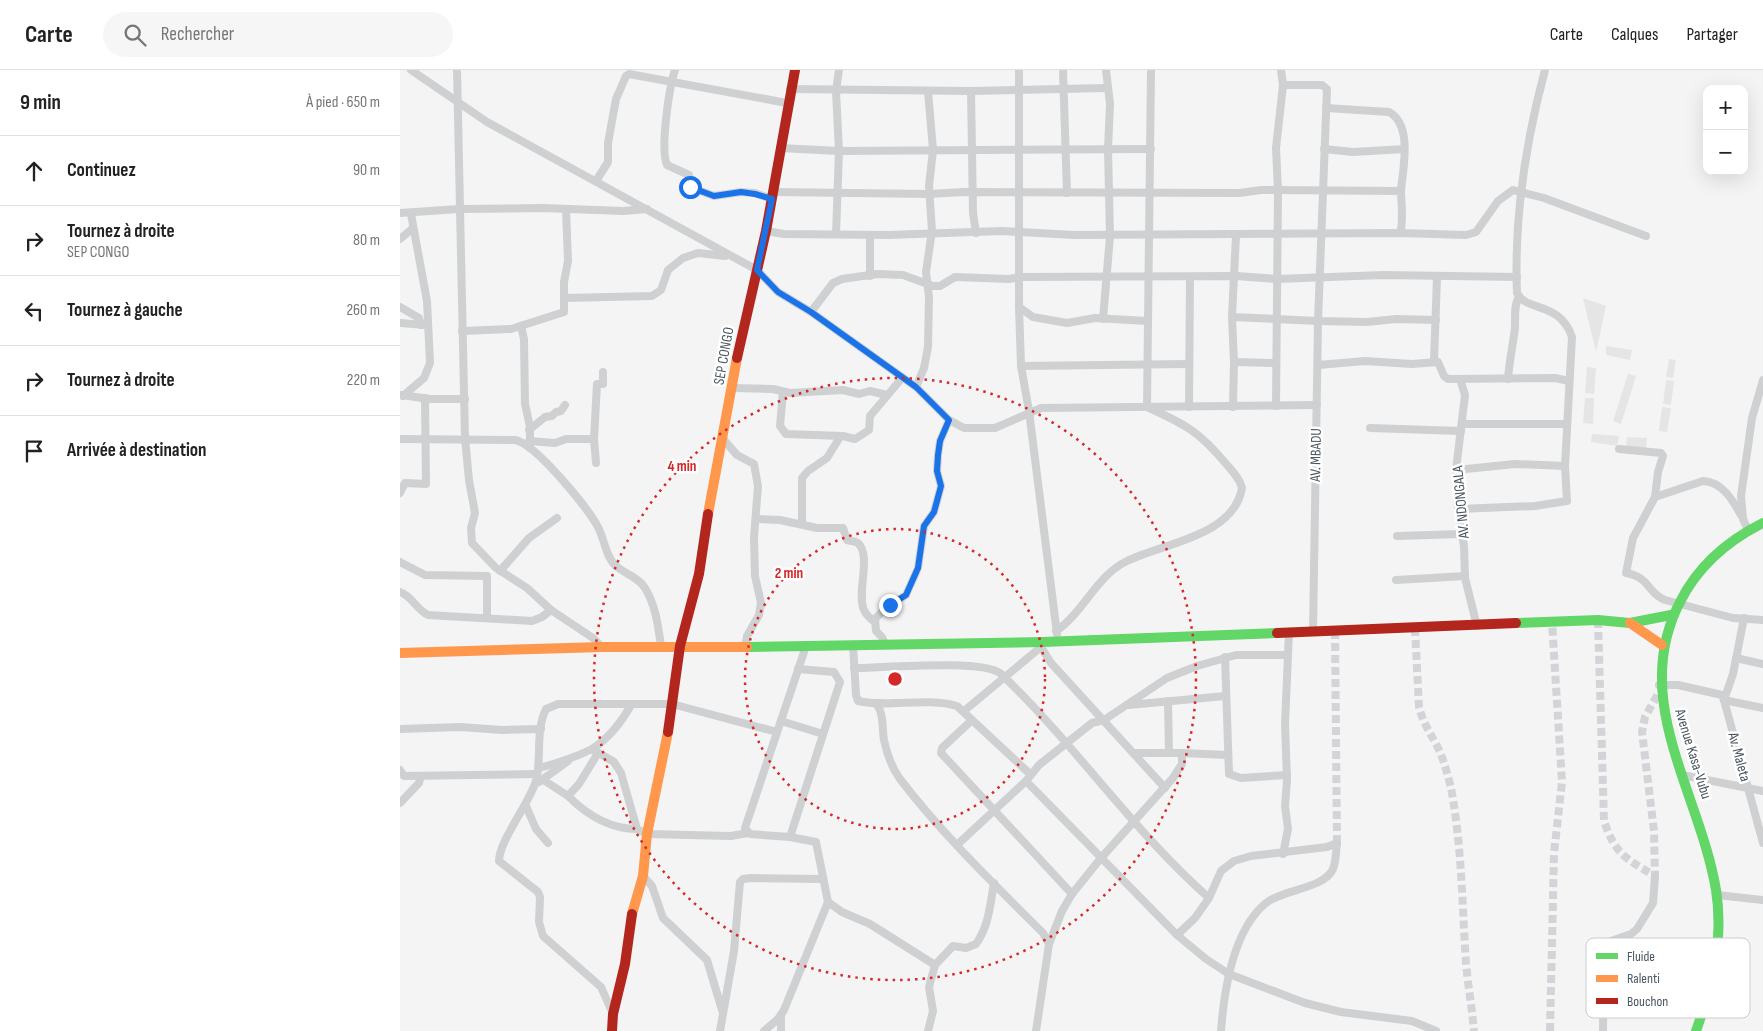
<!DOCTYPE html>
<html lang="fr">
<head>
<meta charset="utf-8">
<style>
	body { margin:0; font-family:"Sofia Sans Condensed",sans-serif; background:#f6f6f6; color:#222 }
	.controls { position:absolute; right:15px; top:15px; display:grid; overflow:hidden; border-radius:10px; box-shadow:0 5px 20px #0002 }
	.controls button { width:45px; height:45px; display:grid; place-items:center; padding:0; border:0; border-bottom:1px solid #e0e0e0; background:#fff; color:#222; font:25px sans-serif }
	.stop { position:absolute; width:15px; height:15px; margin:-11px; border:4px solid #1a73e8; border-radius:50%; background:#fff }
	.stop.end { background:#1a73e8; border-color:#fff; box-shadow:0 1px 5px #0008 }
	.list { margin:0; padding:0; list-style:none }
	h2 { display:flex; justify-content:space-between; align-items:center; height:65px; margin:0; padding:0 20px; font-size:21px }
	h2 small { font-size:16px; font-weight:400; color:#767676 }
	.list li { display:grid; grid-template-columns:32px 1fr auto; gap:15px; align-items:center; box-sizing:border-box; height:70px; padding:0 20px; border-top:1px solid #e0e0e0 }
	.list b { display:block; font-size:19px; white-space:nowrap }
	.list p { margin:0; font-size:16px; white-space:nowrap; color:#767676 }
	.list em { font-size:16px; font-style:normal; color:#767676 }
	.icon { flex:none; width:28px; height:28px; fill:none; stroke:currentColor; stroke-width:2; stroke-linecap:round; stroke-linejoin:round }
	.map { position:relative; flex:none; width:1363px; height:961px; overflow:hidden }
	header { display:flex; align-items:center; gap:30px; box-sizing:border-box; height:70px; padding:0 25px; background:#fff; border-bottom:1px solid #e0e0e0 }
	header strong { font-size:24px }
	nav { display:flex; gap:28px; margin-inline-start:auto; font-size:18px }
	.search { width:350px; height:45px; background:#f6f6f6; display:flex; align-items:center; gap:12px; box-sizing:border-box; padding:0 18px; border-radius:28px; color:#767676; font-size:19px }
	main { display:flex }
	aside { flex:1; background:#fff }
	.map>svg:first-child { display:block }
</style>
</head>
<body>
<header>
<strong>Carte</strong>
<div class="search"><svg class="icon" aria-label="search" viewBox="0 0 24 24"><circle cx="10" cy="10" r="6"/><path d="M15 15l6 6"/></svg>Rechercher</div>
<nav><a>Carte</a><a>Calques</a><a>Partager</a></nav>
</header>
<main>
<aside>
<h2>9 min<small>À pied · 650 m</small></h2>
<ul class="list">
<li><svg class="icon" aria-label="ahead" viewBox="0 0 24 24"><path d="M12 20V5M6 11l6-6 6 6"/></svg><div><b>Continuez</b></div><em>90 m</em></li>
<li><svg class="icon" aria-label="right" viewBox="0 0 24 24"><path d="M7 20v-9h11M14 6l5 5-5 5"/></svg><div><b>Tournez à droite</b><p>SEP CONGO</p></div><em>80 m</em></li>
<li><svg class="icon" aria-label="left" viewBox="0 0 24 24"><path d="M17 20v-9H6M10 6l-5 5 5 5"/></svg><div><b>Tournez à gauche</b></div><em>260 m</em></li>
<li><svg class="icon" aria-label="right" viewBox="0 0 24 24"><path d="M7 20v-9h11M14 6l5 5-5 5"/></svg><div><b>Tournez à droite</b></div><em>220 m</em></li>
<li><svg class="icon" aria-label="arrive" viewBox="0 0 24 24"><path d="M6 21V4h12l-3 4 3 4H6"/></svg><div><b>Arrivée à destination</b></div></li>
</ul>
</aside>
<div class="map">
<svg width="1363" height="961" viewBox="0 0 1363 961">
	<rect width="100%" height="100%" fill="#f4f4f4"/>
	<g fill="#e6e5e6">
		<path d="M1183,228L1206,236L1196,282Z"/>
		<path d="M1206,276L1232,280L1230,290L1206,285Z"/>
		<path d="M1269,289L1276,290L1273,308L1266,307Z"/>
		<path d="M1187,297L1196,298L1194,324L1185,323Z"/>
		<path d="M1228,304L1236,306L1221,354L1213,351Z"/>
		<path d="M1266,310L1274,311L1271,335L1263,334Z"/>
		<path d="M1185,328H1194L1193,354L1183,353Z"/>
		<path d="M1262,337L1271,338L1267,362L1259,361Z"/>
		<path d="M1192,364L1219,366L1217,376L1191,372Z"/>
		<path d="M1227,367L1247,368L1246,379L1226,377Z"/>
	</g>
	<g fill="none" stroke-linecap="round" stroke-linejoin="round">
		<g stroke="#d2d4d7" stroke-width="8" stroke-dasharray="8 4" stroke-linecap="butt">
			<path d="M1198,550L1204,751C1215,784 1226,789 1255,806L1254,761L1242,662L1245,647L1259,622"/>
			<path d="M1015,558L1019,637C1023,653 1031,664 1038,678C1044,690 1048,706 1051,718C1062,777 1062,834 1066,893C1068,916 1072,938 1074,961"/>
			<path d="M935,561L937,773"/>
			<path d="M1150,961L1154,783L1162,712L1152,552"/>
		</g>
		<g stroke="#ced0d2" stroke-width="8">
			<path d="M11,0L87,52L357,200L378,222L411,242L516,317L549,350L564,358H595L641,338L917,335"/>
			<path d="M57,0L65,368L69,410L75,443L71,458L72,473L96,498L127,518L151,540L193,568L202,577"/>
			<path d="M275,0C269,18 260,79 267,95L289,105L290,117L314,126L341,122L355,123L372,129"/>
			<path d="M619,0V237L621,296L629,341L657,564"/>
			<path d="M663,0L667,123"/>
			<path d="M883,15H922L927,19L918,251L913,562"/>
			<path d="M390,19L571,21L707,18"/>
			<path d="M571,21L573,143L576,163"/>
			<path d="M926,38L989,42C1013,55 1003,99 1001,120C1001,132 1004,152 1000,163"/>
			<path d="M380,78L439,81L751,79"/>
			<path d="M924,79L953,82L1004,79"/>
			<path d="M196,111L208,92V73L216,29L226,6L229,4L387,33"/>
			<path d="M373,122L529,124L563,122L839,123L861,120L1001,121"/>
			<path d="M0,143L59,139L142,138L223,141L247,139"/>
			<path d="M366,161L384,164L488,165L602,161L674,165L1000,163L1066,165L1076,162L1098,131L1113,120L1144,128L1246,166"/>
			<path d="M436,164L439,81L436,21L439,0"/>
			<path d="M470,165V206"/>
			<path d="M0,169L12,159"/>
			<path d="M165,228L252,226L261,220L268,200L283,188L298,183L325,186"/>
			<path d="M0,237L19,248L21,255"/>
			<path d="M619,237L633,247L667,253L695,248L747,251"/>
			<path d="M411,242L433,213L442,209L477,204L503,205L533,216H540L555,207L609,209L620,207L836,206L877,209L983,205L1117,207"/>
			<path d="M832,247L918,251L967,252L996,249L1036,250"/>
			<path d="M703,249L710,166L708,79L710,34L706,0"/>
			<path d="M0,253L25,255"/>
			<path d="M121,256L124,269L125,334L130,357V378"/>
			<path d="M62,261L111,259L164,242V212L168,191L166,139"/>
			<path d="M1034,291L1037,207"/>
			<path d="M834,292L875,293"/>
			<path d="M918,295L965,291L1012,294L1038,292L1044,306L1048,309L1155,308L1169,311"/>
			<path d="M621,296L789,294"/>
			<path d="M1060,309L1065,325L1056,400L1058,439L1064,476L1065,508L1077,556"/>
			<path d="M1108,309C1109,294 1112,280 1114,265C1117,252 1112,240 1119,226"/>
			<path d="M516,317L524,298L528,277L529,227L526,202L532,161L529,116L533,80L528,21"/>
			<path d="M333,318L373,319L390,323L443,320L459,324L470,321L487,325"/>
			<path d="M383,322L380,356L386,364L443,366L455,369L469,360L470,346L502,308"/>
			<path d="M2,325L29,329H65"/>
			<path d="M3,326L24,308L30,293L27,231L11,144"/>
			<path d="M876,336L878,121L876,78L883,15L881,0"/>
			<path d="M789,337L790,207"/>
			<path d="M833,337L834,292L832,247L836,165"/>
			<path d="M1062,354H1167"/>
			<path d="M970,358L1061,361"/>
			<path d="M129,360L145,347L152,346L156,342L161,341L165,335"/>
			<path d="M0,369L115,370C135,373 188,438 198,457C204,468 206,487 215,495C224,504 239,507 245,518C256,536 258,556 261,576"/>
			<path d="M194,369L197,314H203V302"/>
			<path d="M323,369L337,385L354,394L358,416L354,467L355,506L361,533L359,545L347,566L345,577"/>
			<path d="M129,371L155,373L166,369H194L196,393"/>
			<path d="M1219,379L1261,383L1263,386L1258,402L1255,427L1233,468L1226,503C1250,507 1247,523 1265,530L1333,548L1363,550"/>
			<path d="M1056,400L1115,394L1165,396"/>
			<path d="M0,423L5,413L26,414L25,328"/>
			<path d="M1255,427L1303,411C1322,412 1332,429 1341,445"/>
			<path d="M1058,439L1135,436L1167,431L1165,396L1172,267C1160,231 1126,242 1117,223C1114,150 1126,71 1145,0"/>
			<path d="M356,449L380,450L417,458H443L447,470C451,471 455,471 458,473C472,486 456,523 464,540C466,545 471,549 475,552"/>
			<path d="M402,454V408L408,401L427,388L440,367"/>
			<path d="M1348,460L1343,449L1341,426L1352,348L1363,310"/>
			<path d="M997,466L1062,464"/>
			<path d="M0,492L25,505L87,506V548"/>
			<path d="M100,501L129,468L157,448"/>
			<path d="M996,510L1065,506"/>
			<path d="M0,522C12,526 16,539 28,545L132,551L142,547L151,540"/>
			<path d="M656,561C683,543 697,505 727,491C764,473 834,466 842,418C840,409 833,402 827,395C800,362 785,354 747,337L751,0"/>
			<path d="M643,572L641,577L651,593L765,718"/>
			<path d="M485,574L482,567L476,561L475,549L485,539L506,525L518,498L524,456L534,442L541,416L537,401L538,385L540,371L549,350"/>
			<path d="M453,575L456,625L458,631C490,638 525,627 557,636L630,704"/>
			<path d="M825,587L829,704L841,708L887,705"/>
			<path d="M1336,588L1363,594"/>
			<path d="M454,598C483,598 580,589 600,603C675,674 732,760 809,828L795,848L777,865"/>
			<path d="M1259,615H1278L1322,625L1324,630L1363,638"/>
			<path d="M1324,630L1363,773"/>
			<path d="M1324,630L1333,604L1344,548"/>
			<path d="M768,631L769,683"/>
			<path d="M476,634C484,642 482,659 484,670C487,684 492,698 500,709C542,764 594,814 643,863L649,874"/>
			<path d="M729,635L825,626"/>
			<path d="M564,641L641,577"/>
			<path d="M572,650L542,678L541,683L672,824"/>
			<path d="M381,651L423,664"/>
			<path d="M0,659L60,657L102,660L141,659"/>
			<path d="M192,679C209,668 221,653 231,635"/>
			<path d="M782,683L827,685"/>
			<path d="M139,698C158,693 174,688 192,679L214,692L221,703L237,759L247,764L331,766L348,763"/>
			<path d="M0,700L4,706L137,704"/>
			<path d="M1282,705L1363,721"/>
			<path d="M142,709L168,726L179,714L198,683"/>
			<path d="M626,711L777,865L806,889L829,904L905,933L941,942L1012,951L1036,961"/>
			<path d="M139,712L168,691"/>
			<path d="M168,726C186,744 210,759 237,759"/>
			<path d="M0,733L19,713L21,706"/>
			<path d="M126,736L136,759L148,773"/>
			<path d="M390,767L440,612L434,602L398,599"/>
			<path d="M558,774L626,711L639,695L692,653L704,650L767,608L797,596L836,585H888"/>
			<path d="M883,784L888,759L885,736L887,710L885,654L889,562"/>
			<path d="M243,806L252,816L263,848L307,890L322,940"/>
			<path d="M1317,825L1363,830"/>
			<path d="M809,828L821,801L834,791L851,786L927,777L937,773"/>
			<path d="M428,832L442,842L470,854L535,895"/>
			<path d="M213,944L201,917L143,866L139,852L140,827L138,822L99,791C99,771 129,734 136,711C142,688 135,661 146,639L158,634H272L377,662"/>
			<path d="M381,945V961"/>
			<path d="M320,961L334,881L340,812L343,809L351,808L422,809"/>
			<path d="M364,961L378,949L384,940L428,832L416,772L390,767L350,764L345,758L406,576"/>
			<path d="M528,961L533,941L529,917L535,895L553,876L566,878L576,874C589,856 590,835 594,813"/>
			<path d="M636,961L649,874L662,841L672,824L701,788L773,708L782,694V683H734"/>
			<path d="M821,961C824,921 833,860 866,833C883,819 924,819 933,799C936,792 936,781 937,773"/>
			<path d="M1203,961L1204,878L1208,872L1231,864L1237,859L1253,833L1255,806"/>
		</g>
		<g stroke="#63d668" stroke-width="10">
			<path d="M1116,553L1198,550L1230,553L1271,545"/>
			<path d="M347,577L643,572L877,563"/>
			<path d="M1296,961C1312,916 1324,869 1316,820C1300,723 1229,630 1280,532C1298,496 1327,471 1363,453"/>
		</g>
		<g stroke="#ff974d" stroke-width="10">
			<path d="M308,444L337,288"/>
			<path d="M1230,553L1262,575"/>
			<path d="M0,583L202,577H347"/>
			<path d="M232,844L243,806L247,764L268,662"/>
		</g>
		<g stroke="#b3261e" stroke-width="10">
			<path d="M337,288L366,161L395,0"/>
			<path d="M877,563L1116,553"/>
			<path d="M268,662L280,576L299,504L308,444"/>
			<path d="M212,961L213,944L225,894L232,844"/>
		</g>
	</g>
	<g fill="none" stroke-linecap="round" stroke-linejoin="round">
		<path stroke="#1a73e8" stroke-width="6" d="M290,117L314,126L341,122L355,124L372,129L357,200L378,222L411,242L516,317L549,350L540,371L538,385L537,401L541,416L534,442L524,456L518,498L506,525L490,535"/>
	</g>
	<g fill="none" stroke="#d62828" stroke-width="2.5" stroke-dasharray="2.5 5">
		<circle cx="495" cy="609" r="150"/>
		<circle cx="495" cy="609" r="301"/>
	</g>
	<g text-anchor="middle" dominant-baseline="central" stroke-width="5" stroke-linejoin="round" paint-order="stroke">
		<g font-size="15" fill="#4a5661" stroke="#fff">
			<text transform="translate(324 286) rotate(-80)">SEP CONGO</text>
			<text transform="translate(916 385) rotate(-89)">AV. MBADU</text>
			<text transform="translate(1061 432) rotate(-95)">AV. NDONGALA</text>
			<text transform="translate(1293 684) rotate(73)">Avenue Kasa-Vubu</text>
			<text transform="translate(1339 687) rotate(75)">Av. Maleta</text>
		</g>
	</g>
	<rect x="1186" y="868" width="164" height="80" rx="8" fill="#fff" stroke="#c9ccd0" stroke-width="1"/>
	<rect x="1196" y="883" width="22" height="6" fill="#63d668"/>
	<rect x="1196" y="905" width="22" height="7" fill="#ff974d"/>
	<rect x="1196" y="928" width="22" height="6" fill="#b3261e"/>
	<g font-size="14" fill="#4a5661">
		<text x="1227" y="891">Fluide</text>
		<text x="1227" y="913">Ralenti</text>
		<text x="1227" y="936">Bouchon</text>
	</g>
	<circle cx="495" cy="609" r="8" fill="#d62828" stroke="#fff" stroke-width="2.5"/>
	<g font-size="15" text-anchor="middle" font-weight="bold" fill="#d62828" stroke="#fff" stroke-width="5" stroke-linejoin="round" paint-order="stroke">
		<text x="282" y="401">4 min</text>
		<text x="389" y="508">2 min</text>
	</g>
</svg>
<div class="controls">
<button>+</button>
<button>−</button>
</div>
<div class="stop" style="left:290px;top:117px"></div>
<div class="stop end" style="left:490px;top:535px"></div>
</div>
</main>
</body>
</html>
